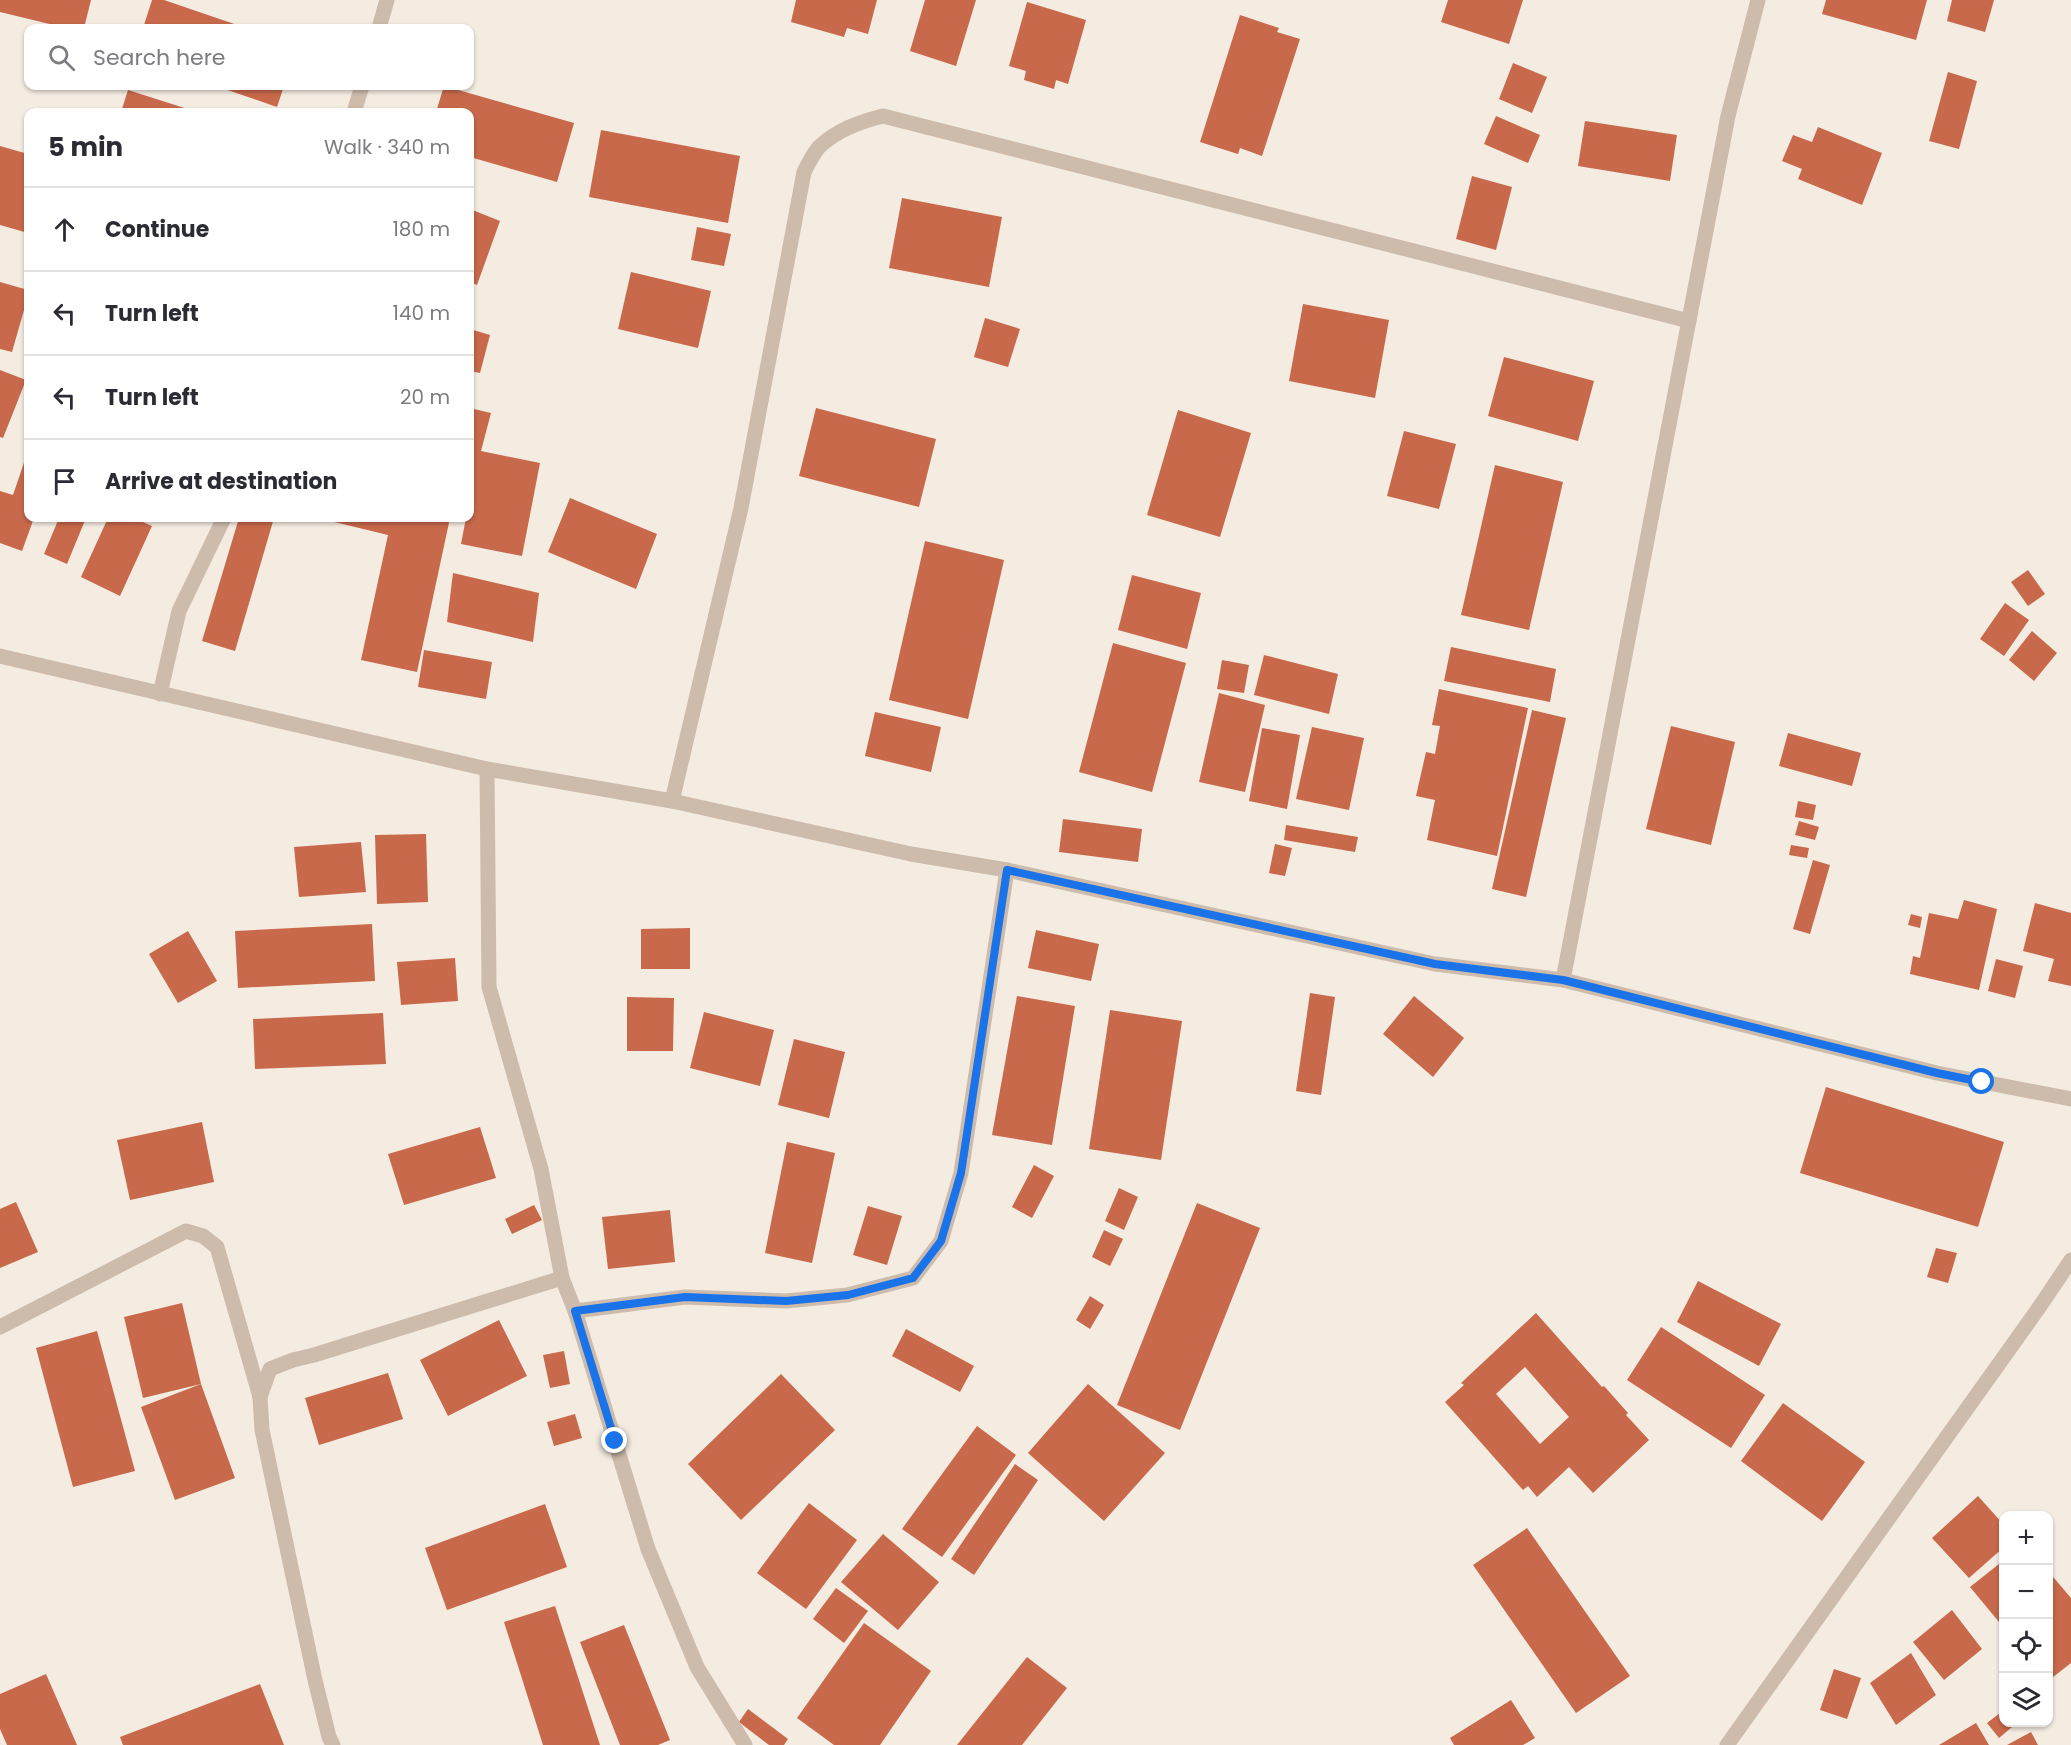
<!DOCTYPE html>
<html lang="en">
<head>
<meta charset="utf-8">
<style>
	body { margin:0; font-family:Poppins,sans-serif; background:#f7f7f7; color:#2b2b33 }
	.controls { position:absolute; right:18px; bottom:18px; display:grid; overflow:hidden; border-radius:12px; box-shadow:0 2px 4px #0004 }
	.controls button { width:54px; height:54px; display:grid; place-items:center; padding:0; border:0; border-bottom:2px solid #e1e1e2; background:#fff; color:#2b2b33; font:30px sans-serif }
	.stop { position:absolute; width:18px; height:18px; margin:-14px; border:4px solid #1a73e8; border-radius:50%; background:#fff }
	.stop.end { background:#1a73e8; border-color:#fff; box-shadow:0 2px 6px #0008 }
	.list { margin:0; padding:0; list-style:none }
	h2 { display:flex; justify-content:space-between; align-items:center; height:78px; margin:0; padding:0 24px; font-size:26px }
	h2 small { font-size:20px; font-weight:400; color:#7c7c81 }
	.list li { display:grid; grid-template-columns:39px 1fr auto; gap:18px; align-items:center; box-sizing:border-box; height:84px; padding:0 24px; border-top:2px solid #e1e1e2 }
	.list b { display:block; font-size:22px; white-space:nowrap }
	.list em { font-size:20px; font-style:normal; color:#7c7c81 }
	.icon { flex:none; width:33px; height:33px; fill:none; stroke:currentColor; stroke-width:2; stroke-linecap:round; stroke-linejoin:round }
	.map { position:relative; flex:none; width:2071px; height:1745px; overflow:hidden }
	.search { position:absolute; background:#fff; box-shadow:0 2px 4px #0004; left:24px; top:24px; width:450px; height:66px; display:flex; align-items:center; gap:15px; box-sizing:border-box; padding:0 21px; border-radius:12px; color:#7c7c81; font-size:22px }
	.panel { position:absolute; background:#fff; box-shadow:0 2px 4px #0004; left:24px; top:108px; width:450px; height:414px; border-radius:12px }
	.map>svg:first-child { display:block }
</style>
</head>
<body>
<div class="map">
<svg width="2071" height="1745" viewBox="0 0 2071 1745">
	<rect width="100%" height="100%" fill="#f4ebe1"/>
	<g fill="#c8694b" fill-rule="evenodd">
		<path d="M0,0H91L84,28H66L0,12Z"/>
		<path d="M152,0H164L246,28H143Z"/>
		<path d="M796,0H877L868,34L847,28L844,37L791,22Z"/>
		<path d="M925,0H976L956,66L910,51Z"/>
		<path d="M1448,0H1523L1509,44L1441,22Z"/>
		<path d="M1826,0H1927L1916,40L1822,14Z"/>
		<path d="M1952,0H1994L1985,32L1947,21Z"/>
		<path d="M1027,2L1086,20L1068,84L1056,80L1054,89L1024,80L1026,71L1009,66Z"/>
		<path d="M1240,15L1279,28L1277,32L1300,39L1262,156L1240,148L1238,154L1200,142Z"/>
		<path d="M1513,63L1547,77L1532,113L1499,99Z"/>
		<path d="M1948,72L1977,81L1959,149L1929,141Z"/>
		<path d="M216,86H284L277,107Z"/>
		<path d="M444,86L574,123L557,182L470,157V112H436Z"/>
		<path d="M128,90L197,112H121Z"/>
		<path d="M1496,116L1540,135L1528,163L1484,144Z"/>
		<path d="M1585,121L1677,135L1670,181L1578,166Z"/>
		<path d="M1818,127L1882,153L1862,205L1798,179L1802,169L1782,161L1793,135L1812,142Z"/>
		<path d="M601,130L740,156L728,223L589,197Z"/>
		<path d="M0,146L28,154V233L0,225Z"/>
		<path d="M1472,176L1512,187L1496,250L1456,239Z"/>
		<path d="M902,198L1002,217L989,287L889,268Z"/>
		<path d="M470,209L500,221L477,285L470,282Z"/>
		<path d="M697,227L731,234L724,266L691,260Z"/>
		<path d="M631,272L711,291L698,348L618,329Z"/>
		<path d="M0,282L28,290V296L12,352L0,349Z"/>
		<path d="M1303,304L1389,320L1375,398L1289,381Z"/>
		<path d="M985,318L1020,329L1008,367L974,357Z"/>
		<path d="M470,329L490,335L480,373L470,371Z"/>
		<path d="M1504,357L1594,381L1578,441L1488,416Z"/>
		<path d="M0,370L26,380L3,438L0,437Z"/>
		<path d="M470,408L491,413L481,451L540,463L522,556L461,544L466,518H470L472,490L470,489Z"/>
		<path d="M816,408L936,439L919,507L799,476Z"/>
		<path d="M1178,410L1251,433L1220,537L1147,515Z"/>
		<path d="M1404,431L1456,444L1439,509L1387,496Z"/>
		<path d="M28,451V518H34L22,551L0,543V491L13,495Z"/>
		<path d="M1495,465L1563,482L1529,630L1461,615Z"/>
		<path d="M570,498L657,534L636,589L548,552Z"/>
		<path d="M59,518H86L67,564L44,554Z"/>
		<path d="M108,518H134L152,526L120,596L81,577Z"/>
		<path d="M239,518H274L235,651L202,641Z"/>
		<path d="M318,518H450L417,672L361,660L388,535Z"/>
		<path d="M925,541L1004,560L968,719L889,700Z"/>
		<path d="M2028,570L2045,594L2028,606L2011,582Z"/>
		<path d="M453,573L539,593L533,642L447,622Z"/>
		<path d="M1132,575L1201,593L1187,649L1118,630Z"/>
		<path d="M2005,603L2029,620L2004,656L1980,639Z"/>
		<path d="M2032,631L2057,653L2034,681L2009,660Z"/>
		<path d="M1113,643L1186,663L1152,792L1079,772Z"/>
		<path d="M1451,647L1556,669L1550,702L1444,681Z"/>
		<path d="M424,650L492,662L486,699L418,687Z"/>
		<path d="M1264,655L1338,674L1329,714L1254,695Z"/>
		<path d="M1222,660L1249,665L1244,693L1217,689Z"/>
		<path d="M1439,689L1528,708L1497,856L1427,840L1435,800L1416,796L1426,752L1435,754L1440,726L1432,725Z"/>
		<path d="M1219,693L1265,705L1245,792L1199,782Z"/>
		<path d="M1532,710L1566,718L1526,897L1492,889Z"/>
		<path d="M875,712L941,727L931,772L865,756Z"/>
		<path d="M1671,726L1735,742L1711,845L1646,829Z"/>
		<path d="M1312,727L1364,738L1349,810L1296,799Z"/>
		<path d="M1262,728L1300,735L1287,809L1249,801Z"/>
		<path d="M1788,733L1861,753L1852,786L1779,766Z"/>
		<path d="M1798,801L1816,805L1813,820L1795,817Z"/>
		<path d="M1063,819L1142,829L1138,862L1059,852Z"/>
		<path d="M1799,821L1819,827L1815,840L1795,835Z"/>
		<path d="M1286,825L1358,837L1355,852L1284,840Z"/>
		<path d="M426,834L428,902L377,904L375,835Z"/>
		<path d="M361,842L366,892L299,897L294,847Z"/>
		<path d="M1275,844L1292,848L1285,876L1269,873Z"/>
		<path d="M1791,845L1809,848L1807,858L1789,855Z"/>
		<path d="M1813,860L1830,865L1810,934L1793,929Z"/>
		<path d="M1964,900L1997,909L1979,990L1910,974L1913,956L1920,958L1929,913L1958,919Z"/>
		<path d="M2035,903L2071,913V986L2048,981L2054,959L2023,951Z"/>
		<path d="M1911,914L1922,917L1920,928L1908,925Z"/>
		<path d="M372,924L375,981L238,988L235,931Z"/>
		<path d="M690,928V969H641V929Z"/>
		<path d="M1036,930L1099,944L1091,981L1028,968Z"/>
		<path d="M188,931L217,981L178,1003L149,954Z"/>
		<path d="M455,958L458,1001L401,1005L397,962Z"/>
		<path d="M1996,959L2023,966L2015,998L1988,991Z"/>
		<path d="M1310,993L1335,997L1321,1095L1296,1091Z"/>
		<path d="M1017,996L1075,1006L1052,1145L992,1135Z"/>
		<path d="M1414,996L1464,1038L1433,1077L1383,1034Z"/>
		<path d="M627,997L674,998L673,1051H627Z"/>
		<path d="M1110,1010L1182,1021L1161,1160L1089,1149Z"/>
		<path d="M704,1012L774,1030L760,1086L690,1068Z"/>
		<path d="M383,1013L386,1064L255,1069L253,1019Z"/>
		<path d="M794,1039L845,1052L829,1118L778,1105Z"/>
		<path d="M1826,1087L2004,1142L1978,1227L1800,1173Z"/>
		<path d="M202,1122L214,1182L130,1200L117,1140Z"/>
		<path d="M480,1127L496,1178L404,1205L388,1154Z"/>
		<path d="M787,1142L835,1153L812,1263L765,1253Z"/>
		<path d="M1034,1165L1054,1176L1032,1218L1012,1207Z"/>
		<path d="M1119,1188L1138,1197L1124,1230L1105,1221Z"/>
		<path d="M16,1202L38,1252L0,1268V1209Z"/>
		<path d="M1197,1203L1260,1228L1180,1430L1117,1405Z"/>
		<path d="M534,1205L542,1220L512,1234L505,1219Z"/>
		<path d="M868,1206L902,1216L887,1265L853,1255Z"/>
		<path d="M670,1210L675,1262L608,1269L602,1217Z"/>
		<path d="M1104,1230L1123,1239L1110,1266L1092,1257Z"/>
		<path d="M1936,1248L1957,1253L1948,1283L1927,1277Z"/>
		<path d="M1698,1281L1781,1324L1759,1366L1677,1322Z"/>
		<path d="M1090,1296L1104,1305L1090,1329L1076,1320Z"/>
		<path d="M182,1303L201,1384L143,1398L124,1317Z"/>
		<path d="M1536,1313L1602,1387L1604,1386L1628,1413L1626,1415L1649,1440L1593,1493L1569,1467L1537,1497L1528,1486L1523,1490L1445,1402L1464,1385L1461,1383ZM1525,1367L1569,1417L1540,1444L1496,1394Z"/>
		<path d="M499,1320L527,1376L448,1416L420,1360Z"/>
		<path d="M1661,1327L1765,1395L1731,1448L1627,1380Z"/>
		<path d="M906,1329L974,1366L960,1392L892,1356Z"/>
		<path d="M97,1331L135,1471L73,1487L36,1348Z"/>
		<path d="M564,1351L570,1384L550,1388L543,1355Z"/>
		<path d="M388,1373L403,1419L319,1445L305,1398Z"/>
		<path d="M781,1374L835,1430L741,1520L688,1464Z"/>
		<path d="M201,1384L235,1478L175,1500L141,1407Z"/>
		<path d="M1088,1384L1165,1453L1104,1521L1028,1453Z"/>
		<path d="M1783,1403L1865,1462L1822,1521L1741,1461Z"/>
		<path d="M575,1414L582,1438L554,1446L547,1422Z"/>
		<path d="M977,1426L1016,1455L942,1557L902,1529Z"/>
		<path d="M1015,1464L1038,1480L974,1575L951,1559Z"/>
		<path d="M1978,1496L2004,1525V1547L1969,1578L1932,1538Z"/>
		<path d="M809,1503L857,1540L806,1609L757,1573Z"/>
		<path d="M545,1504L567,1567L447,1610L425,1548Z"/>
		<path d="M1527,1528L1630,1676L1576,1713L1473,1565Z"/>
		<path d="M883,1534L939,1582L898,1630L841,1582Z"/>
		<path d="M2004,1560V1628L1970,1587Z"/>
		<path d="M2048,1571L2071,1598V1663L2048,1681Z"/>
		<path d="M836,1588L868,1611L844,1643L813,1619Z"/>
		<path d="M555,1606L600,1745H543L504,1622Z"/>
		<path d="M1952,1610L1982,1649L1944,1680L1913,1642Z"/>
		<path d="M864,1623L931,1671L880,1745H834L797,1718Z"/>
		<path d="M624,1625L670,1740L658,1745H620L580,1642Z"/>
		<path d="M1911,1653L1936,1695L1896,1725L1870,1683Z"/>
		<path d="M1027,1657L1067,1688L1022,1745H957Z"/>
		<path d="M1834,1669L1861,1678L1847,1719L1820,1710Z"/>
		<path d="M46,1674L77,1745H7L0,1729V1694Z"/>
		<path d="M260,1684L284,1745H123L120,1737Z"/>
		<path d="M1511,1700L1535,1738L1523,1745H1454L1450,1738Z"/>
		<path d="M748,1709L788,1739L784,1745H769L739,1722Z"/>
		<path d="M2004,1710V1722H2018L1999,1738L1987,1723Z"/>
		<path d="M1976,1723L1989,1745H1939Z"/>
		<path d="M2031,1732L2038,1745H2007Z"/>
	</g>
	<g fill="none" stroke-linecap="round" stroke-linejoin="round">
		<g stroke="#cdbbac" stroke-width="15">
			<path d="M379,28L387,0"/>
			<path d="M354,112L362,86"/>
			<path d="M0,656L487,769L672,801L911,854L1007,870L1435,964L1563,980L1937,1073L2071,1099"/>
			<path d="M160,694L179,611L224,518"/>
			<path d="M487,769L489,987L541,1169L562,1278L575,1311L648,1549L697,1667L745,1745"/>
			<path d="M672,801L741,508L804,172C808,164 813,154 819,147C837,130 859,122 883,116L1689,321"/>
			<path d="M1563,980L1728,116L1758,0"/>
			<path d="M575,1311L685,1297L786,1301L847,1295L913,1278L941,1241L961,1173L1007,870"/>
			<path d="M0,1327L186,1231L203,1236L217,1247L260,1397"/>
			<path d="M333,1745L329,1737L315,1680L262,1430L260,1397L270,1369L293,1360L314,1355L562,1278"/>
			<path d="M1727,1745L2038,1309L2071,1260"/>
		</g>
	</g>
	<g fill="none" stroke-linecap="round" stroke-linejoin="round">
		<path stroke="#1a73e8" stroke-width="8" d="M615,1441L575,1311L685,1297L786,1301L848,1295L913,1278L941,1241L961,1173L1007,870L1435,964L1563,980L1937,1073L1982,1082"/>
	</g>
</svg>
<div class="controls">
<button>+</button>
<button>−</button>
<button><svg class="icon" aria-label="locate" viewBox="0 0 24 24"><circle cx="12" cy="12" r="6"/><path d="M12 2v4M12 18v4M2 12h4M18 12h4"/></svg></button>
<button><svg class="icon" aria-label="layers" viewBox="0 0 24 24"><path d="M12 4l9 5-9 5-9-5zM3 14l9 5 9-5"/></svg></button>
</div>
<div class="stop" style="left:1982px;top:1082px"></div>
<div class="stop end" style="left:615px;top:1441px"></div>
<div class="search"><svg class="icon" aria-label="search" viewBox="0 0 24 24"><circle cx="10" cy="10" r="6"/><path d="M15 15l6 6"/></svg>Search here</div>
<section class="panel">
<h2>5 min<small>Walk · 340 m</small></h2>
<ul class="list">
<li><svg class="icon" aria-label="ahead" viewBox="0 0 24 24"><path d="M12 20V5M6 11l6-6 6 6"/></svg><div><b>Continue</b></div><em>180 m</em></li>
<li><svg class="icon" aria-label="left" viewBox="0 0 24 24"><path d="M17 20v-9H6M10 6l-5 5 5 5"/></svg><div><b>Turn left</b></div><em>140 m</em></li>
<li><svg class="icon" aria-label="left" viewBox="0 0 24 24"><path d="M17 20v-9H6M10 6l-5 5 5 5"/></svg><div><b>Turn left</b></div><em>20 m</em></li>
<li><svg class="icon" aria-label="arrive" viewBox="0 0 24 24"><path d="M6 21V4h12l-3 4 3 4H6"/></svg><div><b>Arrive at destination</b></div></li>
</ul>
</section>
</div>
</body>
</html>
